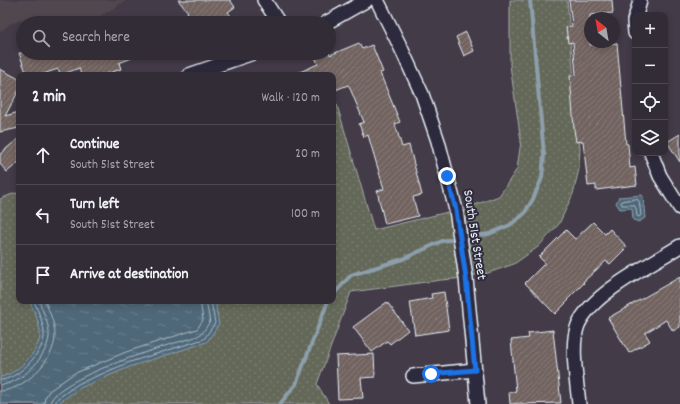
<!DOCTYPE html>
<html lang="en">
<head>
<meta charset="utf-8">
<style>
	body { margin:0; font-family:Dekko,sans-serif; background:#3a343e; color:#f1f3f6 }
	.controls { position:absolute; right:12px; top:12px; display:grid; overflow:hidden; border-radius:8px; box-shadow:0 2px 6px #0003 }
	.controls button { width:36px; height:36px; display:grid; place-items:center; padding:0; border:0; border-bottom:1px solid #4d4851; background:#322c36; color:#f1f3f6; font:20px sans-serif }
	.compass { position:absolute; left:584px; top:12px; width:36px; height:36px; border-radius:50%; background:#322c36; box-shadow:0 2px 6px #0003; rotate:329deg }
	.stop { position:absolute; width:12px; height:12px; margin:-9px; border:3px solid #1a73e8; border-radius:50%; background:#fff }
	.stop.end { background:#1a73e8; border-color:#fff; box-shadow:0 1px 4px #0008 }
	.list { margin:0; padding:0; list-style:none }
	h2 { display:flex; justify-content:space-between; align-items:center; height:52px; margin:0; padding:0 16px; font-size:17px }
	h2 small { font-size:13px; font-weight:400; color:#a8a7ad }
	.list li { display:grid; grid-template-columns:26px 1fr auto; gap:12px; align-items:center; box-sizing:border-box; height:60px; padding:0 16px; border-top:1px solid #4d4851 }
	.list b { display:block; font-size:15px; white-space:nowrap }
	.list p { margin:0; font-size:13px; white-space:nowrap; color:#a8a7ad }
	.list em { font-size:13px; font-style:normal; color:#a8a7ad }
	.icon { flex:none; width:22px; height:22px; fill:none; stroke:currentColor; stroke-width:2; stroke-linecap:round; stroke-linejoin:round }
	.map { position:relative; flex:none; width:680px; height:404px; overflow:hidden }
	.search { position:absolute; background:#322c36; box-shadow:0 2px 6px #0003; left:16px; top:16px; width:320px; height:44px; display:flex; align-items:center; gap:10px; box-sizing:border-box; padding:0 14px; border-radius:22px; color:#a8a7ad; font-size:15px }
	.panel { position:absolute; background:#322c36; box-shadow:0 2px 6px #0003; left:16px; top:72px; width:320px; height:232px; border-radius:8px }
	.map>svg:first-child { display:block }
</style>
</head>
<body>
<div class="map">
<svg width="680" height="404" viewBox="0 0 680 404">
	<defs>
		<pattern id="grass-dots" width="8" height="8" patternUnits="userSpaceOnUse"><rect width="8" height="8" fill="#646759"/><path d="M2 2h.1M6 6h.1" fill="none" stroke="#7a7d72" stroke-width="1.8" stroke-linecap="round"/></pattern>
		<pattern id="water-ripples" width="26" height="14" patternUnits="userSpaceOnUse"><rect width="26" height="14" fill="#506879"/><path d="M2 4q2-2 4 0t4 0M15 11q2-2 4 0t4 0" fill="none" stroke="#697e8d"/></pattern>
		<pattern id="building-hatch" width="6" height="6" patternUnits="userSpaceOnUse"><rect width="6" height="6" fill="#726460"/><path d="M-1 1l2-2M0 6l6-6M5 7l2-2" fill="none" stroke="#867b78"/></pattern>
	</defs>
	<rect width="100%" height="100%" fill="#433b48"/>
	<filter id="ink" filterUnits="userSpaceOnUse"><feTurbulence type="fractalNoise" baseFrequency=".025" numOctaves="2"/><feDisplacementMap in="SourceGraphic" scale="8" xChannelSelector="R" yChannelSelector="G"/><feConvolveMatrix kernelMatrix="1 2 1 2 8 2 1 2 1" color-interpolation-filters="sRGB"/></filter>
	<g filter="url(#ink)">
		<path fill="#51474f" d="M0,0H127L89,23H56L26,18L10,24L0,32Z"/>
		<g fill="url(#grass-dots)" stroke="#a6aca8">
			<path d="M510,0H567L580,148L579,169L573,194L559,224L538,247L514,264L485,274L486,272L472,276L466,236L461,210L499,196L517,169L521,141L510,65Z"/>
			<path d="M337,105L374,230L456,210L466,278L441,280L351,292L317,384L329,404H0V199L15,193L19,194V301H333V107Z"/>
		</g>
		<g fill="url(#water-ripples)" stroke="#8d9fac">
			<path d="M642,195L643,196L645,218L639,222L633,220L632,208L620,209L616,203L619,197Z"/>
			<path d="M29,301H215L219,324L207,342L132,366L80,388L57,404H0V377C16,375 38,352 40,337C41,325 34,311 29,301Z"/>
		</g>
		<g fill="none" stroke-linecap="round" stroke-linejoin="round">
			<g stroke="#abbac5" stroke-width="1">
				<path d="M637,199L639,201L641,215L639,217L637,216L636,208L634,205H622L621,203L622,201Z"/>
				<path d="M0,380C17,380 42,354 44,337C45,325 38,312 34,301"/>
				<path d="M0,385C20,385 47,357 49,337C50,325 43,312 39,301"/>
				<path d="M0,391C23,391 55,360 55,336C55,324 50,313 45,301"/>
				<path d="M44,404L45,398L49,391L73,374L126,352L197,329L203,320L200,301"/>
				<path d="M50,404C51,381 150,351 171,344C178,342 196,338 201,334C204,332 207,325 210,322L206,301"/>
				<path d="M55,404L57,399L78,384L130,362L204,339L215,323L211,301"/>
			</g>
			<g stroke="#8d9fac" stroke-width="4">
				<path d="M333,295L351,275L403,259L442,241L489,234L510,225L524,214L533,199L542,178L544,155L530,0"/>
				<path d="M280,404L296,384L328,301"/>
			</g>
		</g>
		<g fill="url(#building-hatch)" stroke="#e8f1f8">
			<path d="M178,0H230L235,7L228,12L236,23H189L184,16L188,12Z"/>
			<path d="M569,0H612L613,13L590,15V45L617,43L626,144H628L630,168L635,167L637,185L596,190V185L588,186L583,141L576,142L574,129L570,76L576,75L573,42L568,43L566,27L572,26Z"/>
			<path d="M466,32L474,51L464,56L456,37Z"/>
			<path d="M359,43L362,49L372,45L383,72L380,73L400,122L395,124L402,147L409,145L422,195L413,197L418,216L385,224L377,191L384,189L368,135L364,137L359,124L364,122L349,86L348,85L333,91V75H293L318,64L315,57L324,53L329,52L330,55Z"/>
			<path d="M19,53H141L142,54L119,63L121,69L103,75H81L79,68L61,75L58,69L40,75H27Z"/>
			<path d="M0,69L19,79V90L5,116L19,112V128L0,132Z"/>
			<path d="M680,134V162L667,142Z"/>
			<path d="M19,138V162L7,172L0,164V154Z"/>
			<path d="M593,222L605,234L610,229L627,247L610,264L606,261L583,282L584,283L567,300L568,301L555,314L525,283L545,263L539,257L566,230L575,239Z"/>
			<path d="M680,277V327L673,331L666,320L645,333L650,341L629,353L608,318Z"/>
			<path d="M444,292L449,330L415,335L410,302L432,298L431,294Z"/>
			<path d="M387,302L408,330L390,344L387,341L372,352L353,327Z"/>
			<path d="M553,330L561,403L522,404V403L510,404L509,392L516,391L511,340L529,338L528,333Z"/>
			<path d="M374,354L375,377L361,378L363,398L338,399L336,356Z"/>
		</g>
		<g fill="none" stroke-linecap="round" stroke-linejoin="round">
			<g stroke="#e8f1f8" stroke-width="16">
				<g id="minor">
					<path d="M264,0L279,23"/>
					<path d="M377,0L401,48L422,94L438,141L456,210L466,278L478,404"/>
					<path d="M636,15L640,1"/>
					<path d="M635,17L634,21L635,33"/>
					<path d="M326,23L367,0"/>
					<path d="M189,75L253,53"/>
					<path d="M651,153L660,176L680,208"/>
					<path d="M413,376L475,370"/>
					<path d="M579,404C577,382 570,345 578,325C592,293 650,265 680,246"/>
				</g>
			</g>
			<use href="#minor" stroke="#2f2a3d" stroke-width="13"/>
		</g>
	</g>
	<g fill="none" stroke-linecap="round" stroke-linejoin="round" filter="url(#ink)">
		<path stroke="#1a73e8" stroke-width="5" d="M431,374L475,370L466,278L456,210L447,176"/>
	</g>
	<g text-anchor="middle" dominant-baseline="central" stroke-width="4" stroke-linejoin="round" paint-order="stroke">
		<g font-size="14" fill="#e8f1f8" stroke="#2f2a3d">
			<text transform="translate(474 235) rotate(81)">South 51st Street</text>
		</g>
	</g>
</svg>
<div class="controls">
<button>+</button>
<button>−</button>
<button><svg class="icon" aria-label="locate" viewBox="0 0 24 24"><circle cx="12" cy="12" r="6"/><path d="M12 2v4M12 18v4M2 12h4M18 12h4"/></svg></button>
<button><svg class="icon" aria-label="layers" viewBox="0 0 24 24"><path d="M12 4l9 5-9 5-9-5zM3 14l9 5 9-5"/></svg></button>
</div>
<svg class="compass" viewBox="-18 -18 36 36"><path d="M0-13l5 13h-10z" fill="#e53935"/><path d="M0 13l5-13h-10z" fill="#a8a7ad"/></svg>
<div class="stop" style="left:431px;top:374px"></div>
<div class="stop end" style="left:447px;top:176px"></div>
<div class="search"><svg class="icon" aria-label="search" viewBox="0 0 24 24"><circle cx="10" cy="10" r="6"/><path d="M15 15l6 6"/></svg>Search here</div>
<section class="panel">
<h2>2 min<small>Walk · 120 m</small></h2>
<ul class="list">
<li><svg class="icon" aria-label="ahead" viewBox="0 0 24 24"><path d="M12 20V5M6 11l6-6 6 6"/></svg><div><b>Continue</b><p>South 51st Street</p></div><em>20 m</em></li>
<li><svg class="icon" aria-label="left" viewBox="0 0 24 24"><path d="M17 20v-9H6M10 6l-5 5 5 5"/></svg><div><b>Turn left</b><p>South 51st Street</p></div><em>100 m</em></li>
<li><svg class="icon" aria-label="arrive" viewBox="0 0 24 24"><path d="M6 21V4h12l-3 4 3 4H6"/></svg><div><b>Arrive at destination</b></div></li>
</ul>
</section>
</div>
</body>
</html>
